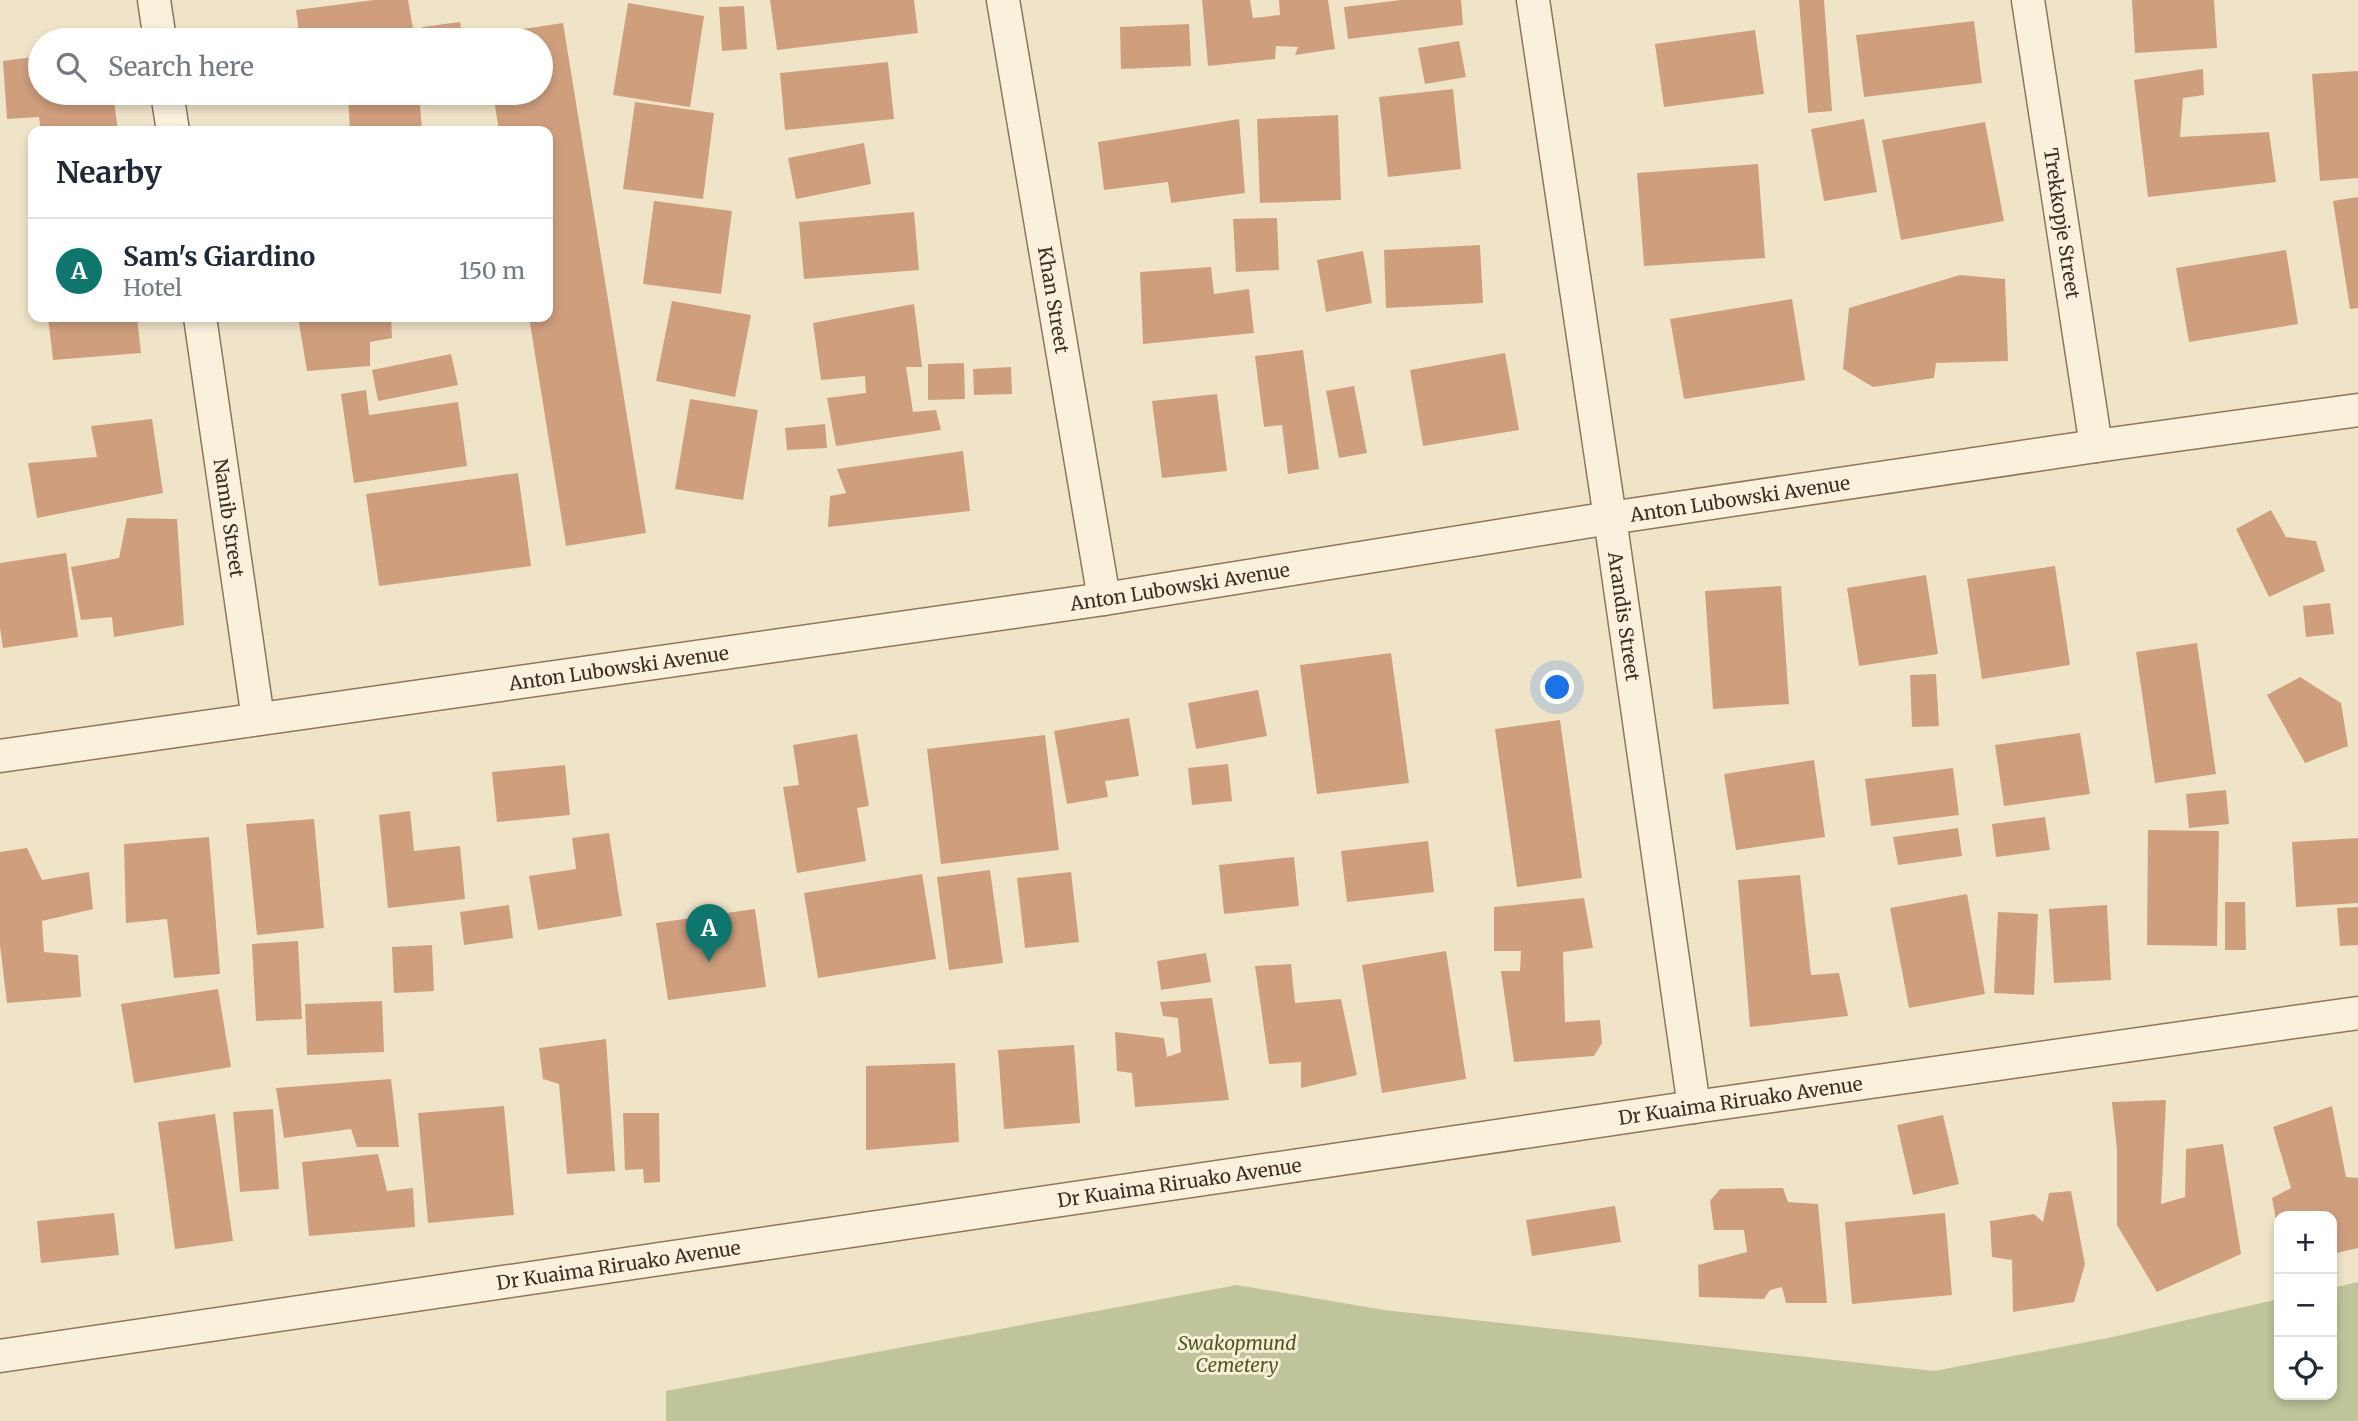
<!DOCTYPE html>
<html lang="en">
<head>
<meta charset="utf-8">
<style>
	body { margin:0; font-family:Merriweather,serif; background:#f2f2f3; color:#1f2937 }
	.controls { position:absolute; right:21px; bottom:21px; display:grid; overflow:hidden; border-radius:14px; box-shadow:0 4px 10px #0003 }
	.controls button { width:63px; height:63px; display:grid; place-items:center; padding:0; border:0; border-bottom:2px solid #e0e1e3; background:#fff; color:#1f2937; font:35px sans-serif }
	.you { position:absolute; left:1558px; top:688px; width:24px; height:24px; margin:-18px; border:5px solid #fff; border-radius:50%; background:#1a73e8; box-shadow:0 0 0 10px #1a73e833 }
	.badge { display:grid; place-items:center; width:46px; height:46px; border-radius:50%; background:#0f766e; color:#fff; font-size:23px; font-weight:700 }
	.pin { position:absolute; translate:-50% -58px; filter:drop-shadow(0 2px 4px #0008) }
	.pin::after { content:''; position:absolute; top:37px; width:24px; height:21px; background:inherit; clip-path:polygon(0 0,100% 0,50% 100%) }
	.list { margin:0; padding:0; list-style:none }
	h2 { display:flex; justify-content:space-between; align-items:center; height:91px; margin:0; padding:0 28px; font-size:30px }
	h2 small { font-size:23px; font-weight:400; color:#747a83 }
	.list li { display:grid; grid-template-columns:46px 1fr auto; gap:21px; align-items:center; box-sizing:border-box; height:105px; padding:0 28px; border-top:2px solid #e0e1e3 }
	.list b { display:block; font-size:26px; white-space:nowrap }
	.list p { margin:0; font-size:23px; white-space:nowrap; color:#747a83 }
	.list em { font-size:23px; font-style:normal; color:#747a83 }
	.icon { flex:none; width:38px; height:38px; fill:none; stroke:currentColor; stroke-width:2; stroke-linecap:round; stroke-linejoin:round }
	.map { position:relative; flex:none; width:2358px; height:1421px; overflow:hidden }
	.search { position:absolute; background:#fff; box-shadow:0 4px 10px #0003; left:28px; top:28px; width:525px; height:77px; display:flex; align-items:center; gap:18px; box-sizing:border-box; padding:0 24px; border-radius:38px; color:#747a83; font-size:26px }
	.panel { position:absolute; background:#fff; box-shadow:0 4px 10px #0003; left:28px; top:126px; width:525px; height:196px; border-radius:14px }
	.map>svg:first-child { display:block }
</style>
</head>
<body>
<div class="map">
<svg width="2358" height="1421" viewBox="0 0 2358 1421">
	<rect width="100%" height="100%" fill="#f0e4c8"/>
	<path fill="#bfc49a" d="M2358,1282V1421H666V1391L1237,1285L1384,1310L1934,1371L2108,1338L2279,1299V1395H2332V1288Z"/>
	<g fill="#cf9f7d">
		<path d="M374,0H408L415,40H300L296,10Z"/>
		<path d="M770,0H914L918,33L777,50Z"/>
		<path d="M1202,0H1250L1253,18L1280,15L1279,0H1328L1335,49L1295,55L1298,47L1276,46L1275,59L1208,66Z"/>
		<path d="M1401,0H1461L1463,25L1348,39L1344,7Z"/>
		<path d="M1799,0H1824L1832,111L1808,113Z"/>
		<path d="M2132,0H2214L2217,48L2135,53Z"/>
		<path d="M628,3L704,16L690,107L613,95Z"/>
		<path d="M744,6L747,49L722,51L719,7Z"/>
		<path d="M1974,21L1982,83L1864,97L1856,35Z"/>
		<path d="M460,22L463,40H423L422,27Z"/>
		<path d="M563,23L646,533L566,546L529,317H548V131H499L493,93H541V40H484L483,35Z"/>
		<path d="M1189,24L1191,66L1121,69L1120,27Z"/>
		<path d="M1755,30L1764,94L1664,107L1655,44Z"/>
		<path d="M1459,41L1466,77L1425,84L1418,48Z"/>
		<path d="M40,56V93H113L118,131H41L39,117L7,119L3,61Z"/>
		<path d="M888,62L894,119L785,130L780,73Z"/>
		<path d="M2203,69L2204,95L2183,98L2180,137L2269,132L2276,182L2148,197L2134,80Z"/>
		<path d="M2358,71V178L2320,181L2312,74Z"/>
		<path d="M1453,89L1461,169L1388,177L1379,97Z"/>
		<path d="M361,93H419L422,130L350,131L348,95Z"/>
		<path d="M430,93H464V94L430,98Z"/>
		<path d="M635,102L714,113L703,199L623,189Z"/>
		<path d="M1338,115L1341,200L1260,203L1257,119Z"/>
		<path d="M1239,119L1245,193L1171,203L1168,182L1104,190L1098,142Z"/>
		<path d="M1864,119L1877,192L1824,201L1811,129Z"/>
		<path d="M1985,122L2004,221L1901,240L1882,140Z"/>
		<path d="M864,143L871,184L796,199L788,158Z"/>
		<path d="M1758,164L1765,258L1644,266L1637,173Z"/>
		<path d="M2358,197V308L2350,309L2333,201Z"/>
		<path d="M654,201L732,211L721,294L643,284Z"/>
		<path d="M914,212L919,270L804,279L799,222Z"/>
		<path d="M1277,218L1279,270L1236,272L1233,219Z"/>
		<path d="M1480,245L1483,303L1386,308L1384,250Z"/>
		<path d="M2286,250L2298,324L2189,342L2176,268Z"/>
		<path d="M1363,251L1372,303L1326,312L1317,260Z"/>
		<path d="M1211,267L1214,294L1249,289L1254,333L1143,344L1140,272Z"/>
		<path d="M1960,275L2005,279L2008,361L1936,363L1934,378L1873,387L1843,369L1849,308Z"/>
		<path d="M1792,299L1805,380L1684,399L1670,319Z"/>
		<path d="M672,301L751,315L735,397L656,381Z"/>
		<path d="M914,304L922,367H906L913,412L936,410L941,430L836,446L827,398L866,393L865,376L821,380L813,323Z"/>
		<path d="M48,317H137L141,353L53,360Z"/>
		<path d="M298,317H391L392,338L370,342V366L307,371Z"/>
		<path d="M1303,350L1319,469L1288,474L1282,425L1264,427L1255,356Z"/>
		<path d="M1505,353L1519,430L1423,446L1410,370Z"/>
		<path d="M451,354L458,385L378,401L372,370Z"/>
		<path d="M964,363L965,399L928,400V364Z"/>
		<path d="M1011,367L1012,394L974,395L973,369Z"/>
		<path d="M1354,386L1367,453L1339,458L1326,391Z"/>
		<path d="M366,390L369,415L458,402L467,466L354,483L341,394Z"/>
		<path d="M1217,394L1227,471L1162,478L1152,401Z"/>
		<path d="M690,399L758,410L743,500L675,489Z"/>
		<path d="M152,419L163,493L37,518L28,463L97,457L91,426Z"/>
		<path d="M825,424L827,448L787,450L785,428Z"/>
		<path d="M963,451L970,511L828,527L830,496L846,493L837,469Z"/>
		<path d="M518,473L531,566L379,586L366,494Z"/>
		<path d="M2271,510L2286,537L2316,541L2325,571L2269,597L2236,529Z"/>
		<path d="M127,518L177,519L184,625L114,637L112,617L81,620L71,567L119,558Z"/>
		<path d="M66,553L78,637L3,648L0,628V563Z"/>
		<path d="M2055,566L2070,665L1982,679L1967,579Z"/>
		<path d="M1926,575L1938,654L1859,666L1847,588Z"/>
		<path d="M1781,586L1789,704L1713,709L1705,591Z"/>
		<path d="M2330,603L2334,634L2306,637L2303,606Z"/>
		<path d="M2197,643L2216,774L2155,783L2136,652Z"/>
		<path d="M1391,653L1409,783L1317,794L1300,665Z"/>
		<path d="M1936,674L1939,726L1912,727L1910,675Z"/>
		<path d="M2300,677L2341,703L2348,746L2305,763L2267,695Z"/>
		<path d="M1258,690L1267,736L1196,749L1188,703Z"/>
		<path d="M1129,718L1139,776L1105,781L1108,797L1067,804L1054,731Z"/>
		<path d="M1560,720L1582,878L1517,887L1495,729Z"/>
		<path d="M2080,733L2090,794L2004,806L1995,745Z"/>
		<path d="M857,734L869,806L857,808L866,861L797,873L783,787L799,785L793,745Z"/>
		<path d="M1045,735L1059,850L941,864L927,749Z"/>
		<path d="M1814,760L1825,837L1736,850L1724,774Z"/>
		<path d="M1228,764L1232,801L1192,805L1188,768Z"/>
		<path d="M565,765L570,815L497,822L492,772Z"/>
		<path d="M1953,768L1959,815L1871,826L1865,779Z"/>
		<path d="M2226,790L2229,824L2189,828L2186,794Z"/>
		<path d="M410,811L414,851L460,846L465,899L388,908L379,815Z"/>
		<path d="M2045,817L2050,850L1996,857L1992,824Z"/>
		<path d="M314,819L324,928L257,935L246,824Z"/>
		<path d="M1958,828L1962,856L1898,865L1893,837Z"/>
		<path d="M2148,830L2219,831L2217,946L2147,945Z"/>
		<path d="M609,833L622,916L538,930L529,876L576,869L572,838Z"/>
		<path d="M209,837L220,974L174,978L167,919L126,923L124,844Z"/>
		<path d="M2358,838V903L2296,907L2292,842Z"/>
		<path d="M1428,841L1434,892L1347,902L1341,851Z"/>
		<path d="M27,848L42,880L89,872L93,909L42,921L44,952L78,955L81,997L7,1003L0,945V852Z"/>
		<path d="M1294,857L1299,906L1224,914L1219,865Z"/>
		<path d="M990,870L1003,963L949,970L937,877Z"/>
		<path d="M1071,872L1079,942L1025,948L1017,878Z"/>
		<path d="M922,874L936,959L818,978L804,893Z"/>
		<path d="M1800,875L1811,975L1839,973L1848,1016L1750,1027L1738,880Z"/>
		<path d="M1967,894L1985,994L1909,1008L1890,908Z"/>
		<path d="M1584,898L1593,948L1563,952L1565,1022L1600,1020L1602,1043L1594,1056L1514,1062L1501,971H1520L1521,951H1494V907Z"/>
		<path d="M2225,902H2245L2246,950H2225Z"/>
		<path d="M509,905L513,938L464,945L460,912Z"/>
		<path d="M2107,905L2111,980L2054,983L2049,909Z"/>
		<path d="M2358,907V945L2340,946L2337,908Z"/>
		<path d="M755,909L766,987L668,1000L656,923Z"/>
		<path d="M1998,912L2038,914L2034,995L1994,993Z"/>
		<path d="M298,941L302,1019L256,1021L252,944Z"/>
		<path d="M432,945L434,991L394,993L392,947Z"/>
		<path d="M1446,951L1466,1079L1382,1093L1362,965Z"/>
		<path d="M1206,953L1211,982L1161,990L1157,961Z"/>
		<path d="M1291,964L1295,1003L1341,999L1357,1075L1301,1088V1062L1269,1064L1255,966Z"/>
		<path d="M218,989L231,1067L134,1083L121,1004Z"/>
		<path d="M1212,998L1229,1100L1135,1107L1132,1073L1117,1071L1115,1032L1164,1038L1167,1057L1181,1052L1178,1018L1163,1016L1160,1002Z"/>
		<path d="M382,1001L384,1052L307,1055L305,1004Z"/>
		<path d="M606,1039L615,1171L567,1174L559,1084L543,1079L539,1048Z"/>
		<path d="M1074,1045L1080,1123L1004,1129L998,1050Z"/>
		<path d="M955,1063L959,1142L866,1150V1066Z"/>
		<path d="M391,1079L399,1147H357L351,1129L284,1138L276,1088Z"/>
		<path d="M2166,1100L2161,1204L2185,1197L2186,1149L2223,1144L2241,1254L2157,1292L2117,1225V1150L2112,1102Z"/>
		<path d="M504,1106L514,1215L428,1223L418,1113Z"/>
		<path d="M2332,1106L2346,1177L2358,1178V1248L2332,1254V1216H2279L2278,1231L2272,1198L2291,1188L2273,1127Z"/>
		<path d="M273,1109L279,1189L240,1192L233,1112Z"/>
		<path d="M623,1113H659L660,1182L644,1183L643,1169L625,1170Z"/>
		<path d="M215,1114L233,1241L175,1249L158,1122Z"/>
		<path d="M1943,1115L1959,1184L1913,1195L1897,1125Z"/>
		<path d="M378,1154L387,1191L413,1188L415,1227L309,1236L302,1162Z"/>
		<path d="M1783,1188L1788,1202L1818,1204L1827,1303H1786L1782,1287L1770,1290L1764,1299L1699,1297L1698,1265L1747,1252L1744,1230H1714L1710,1201L1720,1189Z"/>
		<path d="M2071,1191L2085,1264L2074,1302L2013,1312L2012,1260L1992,1257L1990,1221L2034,1214L2043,1222L2049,1193Z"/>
		<path d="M1615,1206L1621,1242L1532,1256L1526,1220Z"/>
		<path d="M114,1213L119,1255L41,1263L37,1221Z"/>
		<path d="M1945,1213L1952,1295L1852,1304L1845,1222Z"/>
	</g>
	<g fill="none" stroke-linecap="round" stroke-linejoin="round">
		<g stroke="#8d765c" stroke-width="35">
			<g id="street">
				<path d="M154,0L160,40"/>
				<path id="s1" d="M1003,0L1104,599"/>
				<path id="s2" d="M1533,0L1610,518L1694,1107"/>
				<path id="s3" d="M2028,0L2096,446"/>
				<path d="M167,93L173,131"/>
				<path id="s4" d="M200,317L258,719"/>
				<path id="s5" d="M0,756L1104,599L1610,518L2096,446L2358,410"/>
				<path id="s6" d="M0,1356L1694,1107L2358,1013"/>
			</g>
		</g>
		<use href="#street" stroke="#faf1dc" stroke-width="32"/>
	</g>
	<g text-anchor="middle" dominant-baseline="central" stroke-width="6" stroke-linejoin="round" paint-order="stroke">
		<g font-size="19" fill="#3d2e20" stroke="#f7eed8">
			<text stroke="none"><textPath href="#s3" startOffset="226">Trekkopje Street</textPath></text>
			<text stroke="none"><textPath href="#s1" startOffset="304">Khan Street</textPath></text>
			<text stroke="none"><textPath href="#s5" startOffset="1759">Anton Lubowski Avenue</textPath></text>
			<text stroke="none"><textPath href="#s4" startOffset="203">Namib Street</textPath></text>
			<text stroke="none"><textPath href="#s5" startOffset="1192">Anton Lubowski Avenue</textPath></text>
			<text stroke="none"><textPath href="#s2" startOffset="623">Arandis Street</textPath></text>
			<text stroke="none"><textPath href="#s5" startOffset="625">Anton Lubowski Avenue</textPath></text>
			<text stroke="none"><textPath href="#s6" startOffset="1759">Dr Kuaima Riruako Avenue</textPath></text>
			<text stroke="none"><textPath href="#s6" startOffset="1192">Dr Kuaima Riruako Avenue</textPath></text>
			<text stroke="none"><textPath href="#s6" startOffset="625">Dr Kuaima Riruako Avenue</textPath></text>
		</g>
		<g font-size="19" font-style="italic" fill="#4d5a26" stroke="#f7eed8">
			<text x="1237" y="1343">Swakopmund<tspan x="1237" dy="22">Cemetery</tspan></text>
		</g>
	</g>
</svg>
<div class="controls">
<button>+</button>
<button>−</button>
<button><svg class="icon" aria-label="locate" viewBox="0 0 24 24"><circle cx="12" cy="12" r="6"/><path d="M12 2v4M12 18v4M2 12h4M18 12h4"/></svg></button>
</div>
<div class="you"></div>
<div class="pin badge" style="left:709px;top:962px">A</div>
<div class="search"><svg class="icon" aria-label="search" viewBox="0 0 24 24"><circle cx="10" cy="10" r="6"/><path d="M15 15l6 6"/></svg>Search here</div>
<section class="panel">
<h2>Nearby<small></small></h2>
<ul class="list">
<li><span class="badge">A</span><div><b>Sam's Giardino</b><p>Hotel</p></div><em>150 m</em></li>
</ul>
</section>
</div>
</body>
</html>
